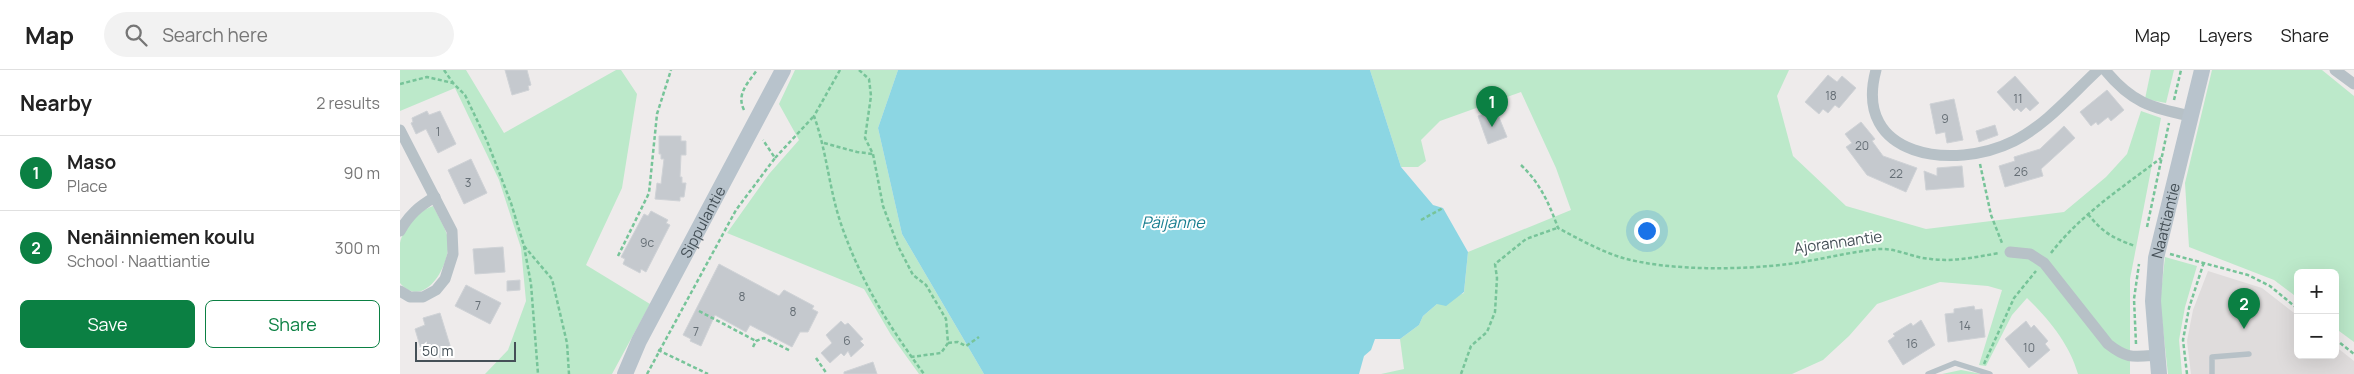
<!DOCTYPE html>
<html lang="en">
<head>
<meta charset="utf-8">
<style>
	body { margin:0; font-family:Manrope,sans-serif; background:#f2f2f2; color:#222 }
	.controls { position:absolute; right:15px; bottom:15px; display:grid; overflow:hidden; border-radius:8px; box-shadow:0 5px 20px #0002 }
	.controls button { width:45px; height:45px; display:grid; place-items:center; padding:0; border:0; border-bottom:1px solid #e0e0e0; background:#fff; color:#222; font:25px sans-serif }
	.scale { position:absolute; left:15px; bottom:12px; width:101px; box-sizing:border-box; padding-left:5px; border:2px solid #455057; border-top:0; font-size:14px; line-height:18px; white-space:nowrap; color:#455057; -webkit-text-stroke:4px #fff; paint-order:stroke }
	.you { position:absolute; left:1246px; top:160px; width:18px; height:18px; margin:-12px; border:4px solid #fff; border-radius:50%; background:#1a73e8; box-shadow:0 0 0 8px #1a73e833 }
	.badge { display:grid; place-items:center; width:32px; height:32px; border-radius:50%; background:#0b8043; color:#fff; font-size:16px; font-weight:700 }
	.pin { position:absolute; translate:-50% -41px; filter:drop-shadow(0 1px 2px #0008) }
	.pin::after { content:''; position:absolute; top:26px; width:18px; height:15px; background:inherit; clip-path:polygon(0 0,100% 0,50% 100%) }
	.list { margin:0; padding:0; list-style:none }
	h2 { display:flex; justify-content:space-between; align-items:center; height:65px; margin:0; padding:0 20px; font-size:21px }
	h2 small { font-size:16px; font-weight:400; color:#767676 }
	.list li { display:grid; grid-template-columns:32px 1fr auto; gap:15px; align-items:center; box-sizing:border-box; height:75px; padding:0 20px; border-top:1px solid #e0e0e0 }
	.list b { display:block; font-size:19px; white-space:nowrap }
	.list p { margin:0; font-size:16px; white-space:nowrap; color:#767676 }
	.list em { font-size:16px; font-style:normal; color:#767676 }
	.actions { display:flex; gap:10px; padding:15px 20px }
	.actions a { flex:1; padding:11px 0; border:1px solid #0b8043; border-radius:8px; text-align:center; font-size:18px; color:#0b8043 }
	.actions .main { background:#0b8043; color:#fff }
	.icon { flex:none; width:28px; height:28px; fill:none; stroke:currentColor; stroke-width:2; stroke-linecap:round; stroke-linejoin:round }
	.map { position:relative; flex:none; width:1954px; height:304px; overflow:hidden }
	header { display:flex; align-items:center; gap:30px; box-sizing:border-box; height:70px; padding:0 25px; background:#fff; border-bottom:1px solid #e0e0e0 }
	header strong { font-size:24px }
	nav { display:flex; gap:28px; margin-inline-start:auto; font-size:18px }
	.search { width:350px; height:45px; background:#f2f2f2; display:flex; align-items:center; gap:12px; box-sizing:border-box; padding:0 18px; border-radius:28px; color:#767676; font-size:19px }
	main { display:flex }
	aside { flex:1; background:#fff }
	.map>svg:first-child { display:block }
</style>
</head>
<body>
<header>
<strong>Map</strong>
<div class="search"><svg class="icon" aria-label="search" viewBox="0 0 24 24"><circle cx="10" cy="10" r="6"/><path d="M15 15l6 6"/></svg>Search here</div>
<nav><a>Map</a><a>Layers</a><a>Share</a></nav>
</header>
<main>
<aside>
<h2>Nearby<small>2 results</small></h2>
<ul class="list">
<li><span class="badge">1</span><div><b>Maso</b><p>Place</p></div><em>90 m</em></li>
<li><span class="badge">2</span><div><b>Nenäinniemen koulu</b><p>School · Naattiantie</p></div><em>300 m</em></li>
</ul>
<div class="actions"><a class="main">Save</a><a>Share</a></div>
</aside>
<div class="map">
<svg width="1954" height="304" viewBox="0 0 1954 304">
	<rect width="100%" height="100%" fill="#eeebeb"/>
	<path fill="#dfdcdc" d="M1808,201L1862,218L1898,246V285H1935V276L1954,291V304H1791L1787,271L1793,240Z"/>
	<g fill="#bce9ca">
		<path d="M0,0H66L104,63L216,0H221L237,24L222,118L186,195L250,234L212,304H85L108,280L126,231L121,178L99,110L55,18L0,41Z"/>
		<path d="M395,0H498L478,58L502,164L584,304H519L491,265L464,219L327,163L369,104L399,70L379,34Z"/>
		<path d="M970,0H1389L1377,26L1393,86L1446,136L1526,159L1664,142L1706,107L1727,84L1741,41L1761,48L1730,209V304H1678C1670,275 1649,249 1627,228L1612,245L1586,296L1579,295L1602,220L1588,216L1540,212L1477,234L1449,266L1423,290L1392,304H981L1004,299L1000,269L1019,255L1023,246L1037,234L1064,223L1068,182L1171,140L1156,98L1121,22L1040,51L1021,70L1026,91L1018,97H1001Z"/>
		<path d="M1751,0H1774L1766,33L1745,29Z"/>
		<path d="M1812,0H1922L1954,26V272L1935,258V203H1898V228L1874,210L1789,177L1785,113Z"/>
		<path d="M33,136C38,146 46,158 48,169C52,192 25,242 0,213C0,201 0,185 0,173C3,159 19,140 33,136Z"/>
		<path d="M1765,187L1797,196L1785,237L1779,270L1782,304H1768L1760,232Z"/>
		<path d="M1561,300L1582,304H1542Z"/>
	</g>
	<path fill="#8cd6e3" d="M498,0H970L1001,97L1033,135L1043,138L1068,182L1064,222L1046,236L1037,234L1023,246L1019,255L1000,269H975L971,280L964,286L959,304H584L502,164L478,58Z"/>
	<g fill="#c5c9ce" stroke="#cfd2d6">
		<path d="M105,0H127L131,15L128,16L129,20L112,25Z"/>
		<path d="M1428,5L1437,12L1442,6L1456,18L1439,38L1435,35L1428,43L1423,39L1419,44L1405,32Z"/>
		<path d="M1615,6L1639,33L1630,41L1626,37L1621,42L1617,38L1614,41L1597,22Z"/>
		<path d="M1707,20L1724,40L1711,51L1708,47L1698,55L1696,52L1691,56L1680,42Z"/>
		<path d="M1554,29L1563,70L1547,73L1545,62L1536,64L1530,34Z"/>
		<path d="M1096,40L1107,67L1088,74L1078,46Z"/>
		<path d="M27,41L29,45L40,41L56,74L38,83L26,59L16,64L11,53L13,52L12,48Z"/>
		<path d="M1461,52L1475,69L1472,71L1483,86L1517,98L1506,122L1467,105L1446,77L1452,73L1445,64Z"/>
		<path d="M1595,55L1598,65L1579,72L1576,61Z"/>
		<path d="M1664,56L1675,68L1641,99L1643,106L1605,117L1599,96L1615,91L1614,87L1640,79Z"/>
		<path d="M259,66H281V71H286V85H281L280,107H282V113H286L284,127H280V131L255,129L257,113L261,114L264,89H261V84H259Z"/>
		<path d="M71,89L87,123L64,134L48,100Z"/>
		<path d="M1562,96L1564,117L1526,120L1524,101L1537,106V98Z"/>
		<path d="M251,141L268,150L266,153L270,155L246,202L241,199L240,203L223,194L225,189L221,187L244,144L248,146Z"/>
		<path d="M103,177L105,202L75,204L73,179Z"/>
		<path d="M319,194L379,226L384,220L414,236L412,239L418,242L408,262H400L392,277L350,255L346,262L315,245L301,276L290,271L291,269L283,265Z"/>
		<path d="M120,210V220L107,221V211Z"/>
		<path d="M66,215L101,233L90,254L55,236Z"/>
		<path d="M1574,236L1575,240L1582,239L1585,267L1548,272L1545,244L1554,243V239Z"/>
		<path d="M40,243L53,285L40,288L38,281L23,286L15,259L25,255L23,248Z"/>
		<path d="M1521,250L1535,275L1503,295L1488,271L1495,266L1493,264L1511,253L1513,256Z"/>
		<path d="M441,251L445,255L448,253L463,269L460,271L464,275L451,287L448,281L444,286L441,283L430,293L421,283L432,273L426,265Z"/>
		<path d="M1626,251L1631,258L1634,255L1648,271L1645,274L1650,280L1629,298L1605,269Z"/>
		<path d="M473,292L477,304H444V302Z"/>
	</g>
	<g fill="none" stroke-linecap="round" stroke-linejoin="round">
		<g stroke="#77c499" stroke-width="2.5" stroke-dasharray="4 2.5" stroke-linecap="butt">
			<path d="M44,0L53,13"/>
			<path d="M440,0L414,46C427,82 429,119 441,154C461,212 488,255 524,304"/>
			<path d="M459,0L469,9L471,26L465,68L473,84L483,136L498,176L513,205L526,215L546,249L548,273L541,283L511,287"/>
			<path d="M0,14L27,7L53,13L65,25L87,71L111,133L124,176L152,209L167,273L169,304"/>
			<path d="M1774,30L1781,0"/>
			<path d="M344,40C336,24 348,13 357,0"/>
			<path d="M424,73L457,82L473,84"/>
			<path d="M375,88L414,46"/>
			<path d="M1580,94L1591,145L1602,173"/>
			<path d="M1121,95C1140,113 1149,133 1158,158C1179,169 1200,181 1223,188C1269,201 1342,200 1389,194C1419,190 1449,182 1479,179C1497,178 1513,188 1531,189C1554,192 1576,187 1599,183"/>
			<path d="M1688,144C1703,163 1713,168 1735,176"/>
			<path d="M1021,150L1043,138"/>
			<path d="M1747,157L1769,53"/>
			<path d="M124,176L131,214L138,304"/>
			<path d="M1651,183C1680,145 1723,117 1761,88"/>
			<path d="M1770,184L1848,205L1870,216L1898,239"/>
			<path d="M218,186L249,123L257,44L271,0"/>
			<path d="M299,241L356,271"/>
			<path d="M1935,269L1954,284"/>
			<path d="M548,273L558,272L566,276L579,267"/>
			<path d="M1736,274L1734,229L1739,194"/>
			<path d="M353,277L356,271L364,268L391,281"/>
			<path d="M258,280L308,304"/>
			<path d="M416,288L427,304"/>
			<path d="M1584,294L1614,228L1636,201"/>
			<path d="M247,304L336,140L375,88L363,70"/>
			<path d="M1061,304L1071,276L1087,262L1095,242L1097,208L1095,194L1126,169L1157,158"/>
			<path d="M1787,304L1783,270L1789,238L1804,192"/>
		</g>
		<g stroke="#b7c1c7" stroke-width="5.5">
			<path d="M1528,304L1555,293L1590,304"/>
			<path d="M1812,304V287L1849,284"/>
		</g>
		<g stroke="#b7c1c7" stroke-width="11">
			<path d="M1476,0C1452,88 1554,101 1614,71C1646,55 1672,24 1698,0"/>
			<path d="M1705,0C1732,33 1750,37 1790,46"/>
			<path d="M1935,0L1954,14"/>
			<path d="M0,60L52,161L53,184L45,209L36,220L23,227H10L0,221"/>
			<path d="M0,161C9,145 19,136 35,127"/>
			<path d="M1610,182L1630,184L1644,193L1708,274C1727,289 1733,287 1757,285"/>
		</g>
		<g stroke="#b8c3cc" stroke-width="16">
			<path id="s1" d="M225,304L239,271L383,0"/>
			<path id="s2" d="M1759,304L1753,231L1756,188L1802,0"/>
		</g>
	</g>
	<g text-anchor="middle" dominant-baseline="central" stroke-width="4" stroke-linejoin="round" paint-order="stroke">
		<g font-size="12" fill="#656e75">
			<text x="1431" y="25">18</text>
			<text x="1618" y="28">11</text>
			<text x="1545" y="48">9</text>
			<text x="38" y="61">1</text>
			<text x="1462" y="75">20</text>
			<text x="1621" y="101">26</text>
			<text x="1496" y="103">22</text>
			<text x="68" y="112">3</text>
			<text x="247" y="172">9c</text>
			<text x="342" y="226">8</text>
			<text x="78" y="235">7</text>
			<text x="393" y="241">8</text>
			<text x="1565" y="255">14</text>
			<text x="296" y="261">7</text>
			<text x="447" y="270">6</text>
			<text x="1512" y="273">16</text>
			<text x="1629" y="277">10</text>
		</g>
		<g font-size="15" fill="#455057" stroke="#fff">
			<text stroke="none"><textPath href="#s1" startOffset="171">Sippulantie</textPath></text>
			<text stroke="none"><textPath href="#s2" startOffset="155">Naattiantie</textPath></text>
			<text transform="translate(1438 172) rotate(-8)">Ajorannantie</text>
		</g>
		<g font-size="16" font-style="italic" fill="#187f90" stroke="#fff">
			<text x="773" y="152">Päijänne</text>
		</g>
	</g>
</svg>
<div class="controls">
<button>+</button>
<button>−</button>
</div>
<div class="scale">50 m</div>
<div class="you"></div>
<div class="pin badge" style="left:1092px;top:57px">1</div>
<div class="pin badge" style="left:1844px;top:259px">2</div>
</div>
</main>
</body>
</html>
